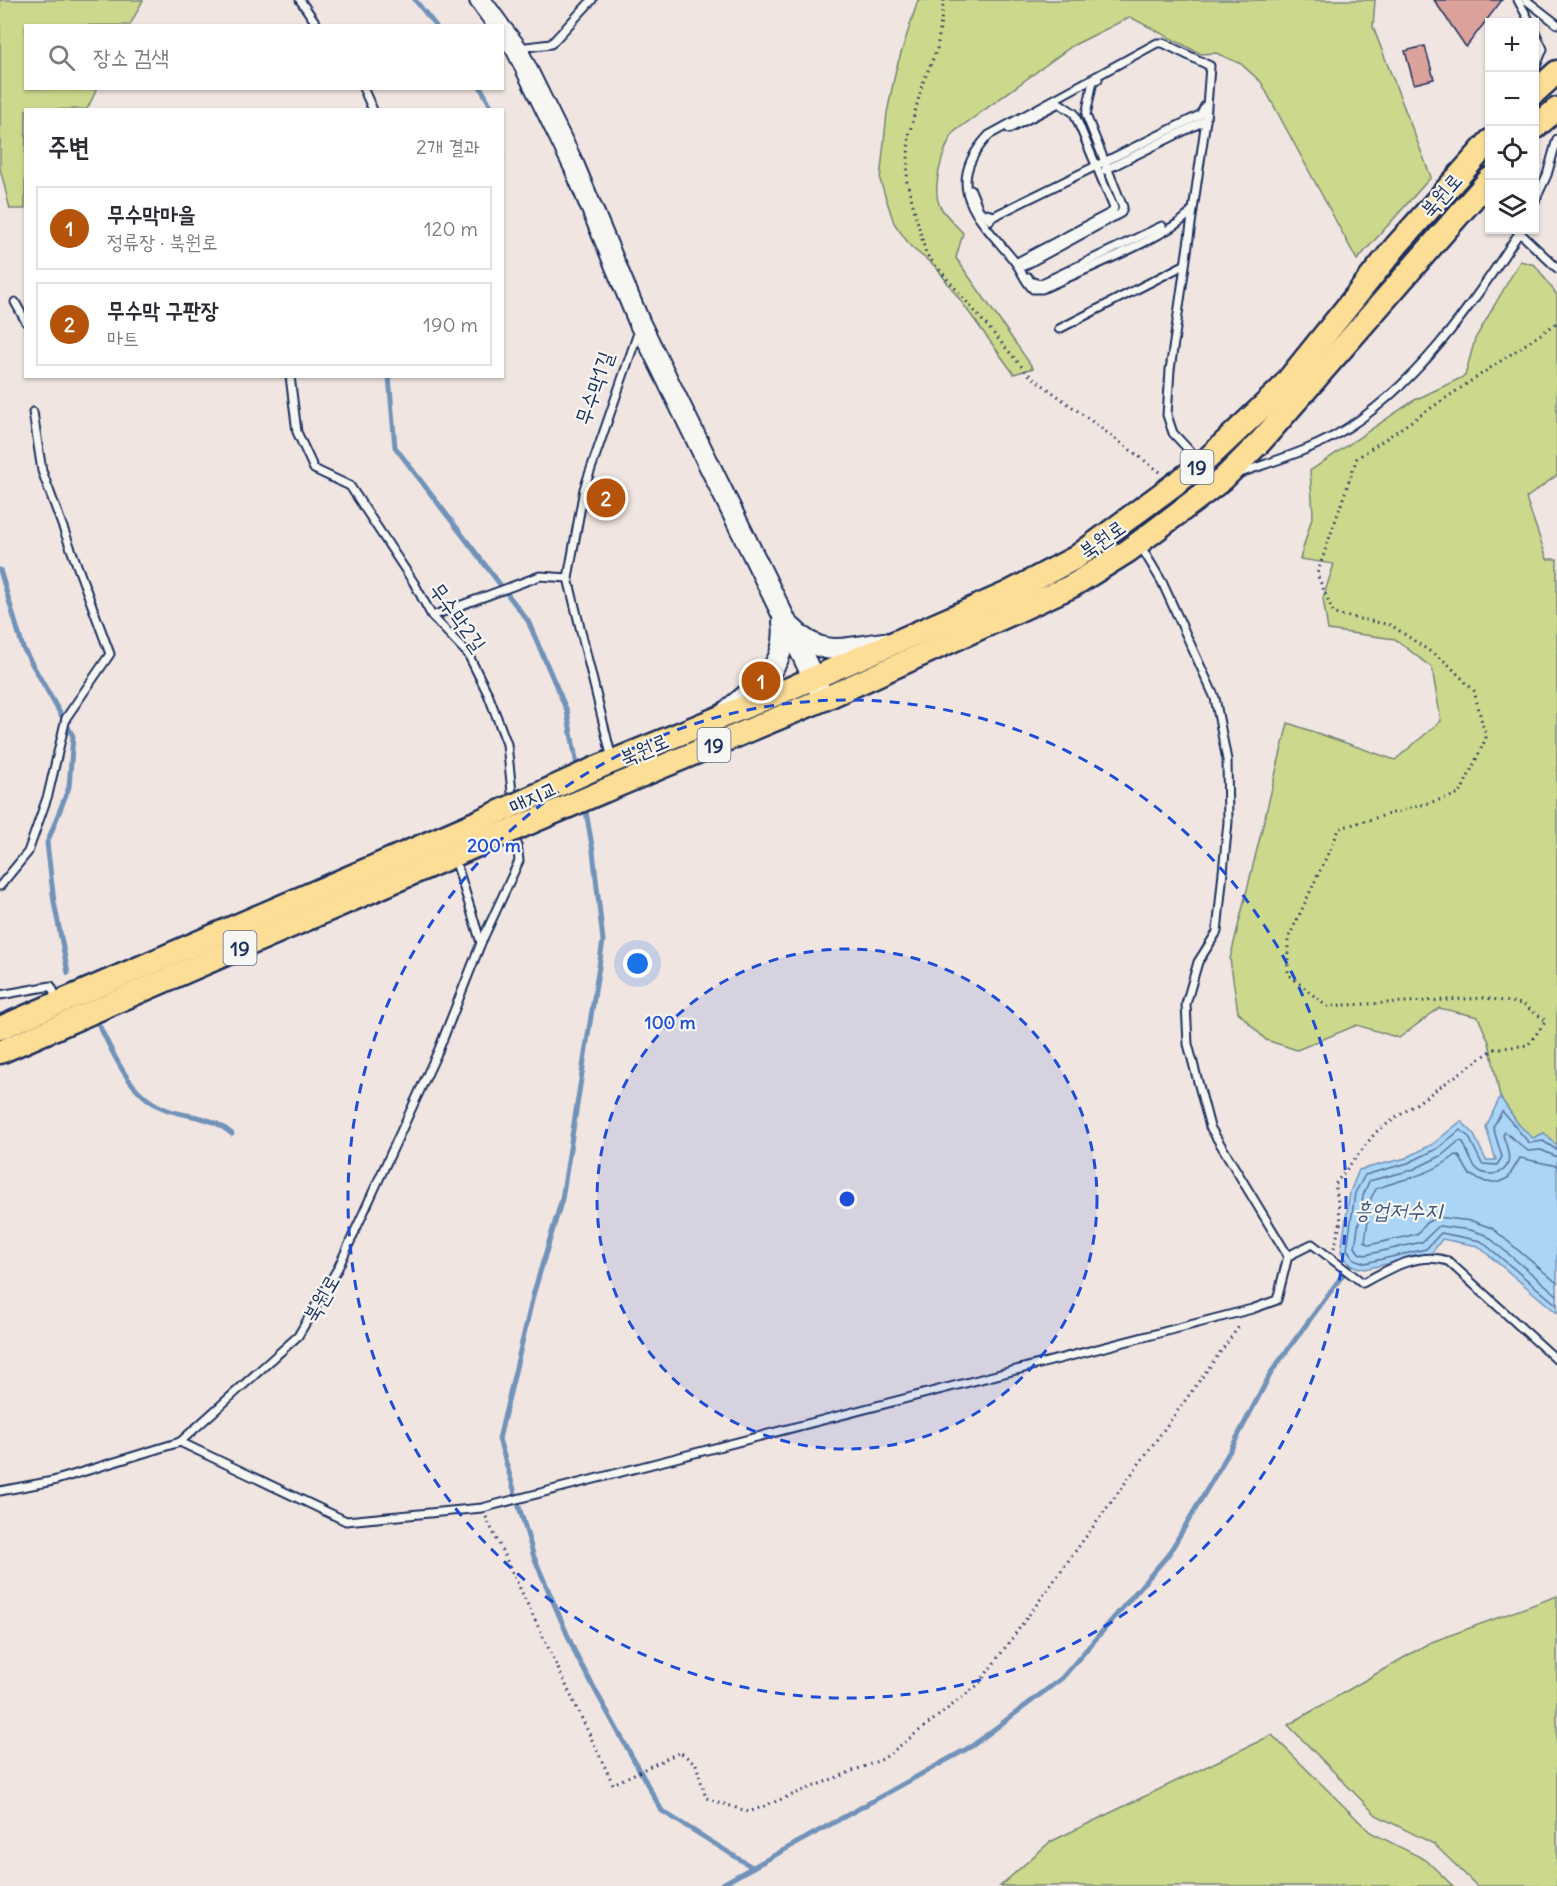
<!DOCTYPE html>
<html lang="ko">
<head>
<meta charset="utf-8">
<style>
	body { margin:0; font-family:Delius,"Poor Story",sans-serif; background:#f2f2f3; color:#2b2b33 }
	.controls { position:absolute; right:18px; top:18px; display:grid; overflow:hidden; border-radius:0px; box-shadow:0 2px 4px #0004 }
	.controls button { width:54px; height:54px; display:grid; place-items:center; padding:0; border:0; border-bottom:2px solid #e1e1e2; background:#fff; color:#2b2b33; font:30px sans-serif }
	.you { position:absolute; left:638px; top:964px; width:21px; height:21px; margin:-15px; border:4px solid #fff; border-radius:50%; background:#1a73e8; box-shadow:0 0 0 9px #1a73e833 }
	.badge { display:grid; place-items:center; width:39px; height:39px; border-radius:50%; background:#b45309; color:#fff; font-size:20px; font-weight:700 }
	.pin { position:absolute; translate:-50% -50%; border:3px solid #fff; box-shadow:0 2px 6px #0006 }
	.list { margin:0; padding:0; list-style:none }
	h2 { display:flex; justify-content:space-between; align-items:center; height:78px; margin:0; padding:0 24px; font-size:26px }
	h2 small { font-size:20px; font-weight:400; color:#7c7c81 }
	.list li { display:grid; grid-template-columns:39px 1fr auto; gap:18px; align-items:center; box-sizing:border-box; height:84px; margin:0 12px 12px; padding:0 12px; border:2px solid #e1e1e2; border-radius:0px }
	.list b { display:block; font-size:22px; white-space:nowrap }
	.list p { margin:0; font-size:20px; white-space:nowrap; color:#7c7c81 }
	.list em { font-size:20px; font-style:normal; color:#7c7c81 }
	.icon { flex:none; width:33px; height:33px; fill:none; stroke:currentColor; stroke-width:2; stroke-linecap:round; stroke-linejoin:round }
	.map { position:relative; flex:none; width:1557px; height:1886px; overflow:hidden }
	.search { position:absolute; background:#fff; box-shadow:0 2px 4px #0004; left:24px; top:24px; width:480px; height:66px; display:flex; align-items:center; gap:15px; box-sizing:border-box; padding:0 21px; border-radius:0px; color:#7c7c81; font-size:22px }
	.panel { position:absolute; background:#fff; box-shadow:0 2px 4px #0004; left:24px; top:108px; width:480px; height:270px; border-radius:0px }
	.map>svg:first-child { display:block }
</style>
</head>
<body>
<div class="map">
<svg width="1557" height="1886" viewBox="0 0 1557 1886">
	<rect width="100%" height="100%" fill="#f1e5e1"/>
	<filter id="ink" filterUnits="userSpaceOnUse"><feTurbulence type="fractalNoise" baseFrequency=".0167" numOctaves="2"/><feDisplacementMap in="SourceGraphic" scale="12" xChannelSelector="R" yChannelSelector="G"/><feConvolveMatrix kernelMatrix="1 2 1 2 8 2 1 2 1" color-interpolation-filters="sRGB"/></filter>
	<g filter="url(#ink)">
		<g fill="#ccd98c" stroke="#748475" stroke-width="1.5">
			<path d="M0,0H143L130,25L26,26V88L97,89L87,109L26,110L25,209H10L0,168Z"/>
			<path d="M918,0H1375L1373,27L1431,177L1357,260L1261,82L1241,64L1216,53L1201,54L1130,17L1072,46L954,132C943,149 930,190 941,208C947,217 956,225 963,233L956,258L1033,368L1014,374L936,267L911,247L894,223L880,180L887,113L896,69Z"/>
			<path d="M1520,261L1535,265L1557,295V475L1526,498L1547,559H1557V1146L1544,1133L1533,1139L1519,1125L1500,1097L1489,1042L1478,1017L1439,1008L1399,1038L1357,1025L1297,1050L1266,1040L1238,1012L1230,959L1288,723L1395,760L1441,721L1432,668L1395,639L1328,630L1323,598L1334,564L1300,559L1313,514L1310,471L1413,401L1465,376L1475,339Z"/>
			<path d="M1557,1596V1886H1477L1434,1844L1376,1815L1288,1725L1429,1643Z"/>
			<path d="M1272,1735L1370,1832L1426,1860L1453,1886H1000L1050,1842Z"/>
		</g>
		<path fill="#abd5f6" stroke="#7193b9" stroke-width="1.5" d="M1500,1097L1519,1125L1533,1138L1544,1133L1557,1146V1313L1478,1246L1442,1239L1431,1254L1364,1269L1350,1265L1341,1252L1350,1192L1359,1170L1406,1158L1433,1144L1461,1121L1473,1133L1486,1160H1496L1486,1127Z"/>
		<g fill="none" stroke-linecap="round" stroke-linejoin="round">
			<g stroke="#55719b" stroke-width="1.5">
				<path d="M1557,1150L1543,1141L1529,1143L1502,1111L1493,1127L1502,1157L1497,1165L1482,1164L1469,1137L1460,1130L1437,1149L1408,1163L1365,1175L1355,1193L1347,1249L1354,1259L1365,1263L1426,1249L1441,1233L1481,1241L1557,1305"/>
				<path d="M1557,1157L1541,1150L1528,1151L1505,1132L1503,1135C1505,1143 1511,1155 1508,1163C1504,1176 1484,1177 1476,1168C1470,1161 1467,1150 1463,1142L1459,1141L1441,1156L1412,1170L1369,1181L1363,1196L1355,1247L1359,1253L1365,1255L1422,1242L1439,1226L1470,1230L1486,1235L1557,1295"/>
				<path d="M1557,1166L1520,1158L1508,1178L1499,1182H1486L1470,1175L1459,1156L1456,1155C1428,1177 1406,1177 1376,1189L1371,1198L1365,1242L1369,1245L1417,1234L1426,1223L1437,1217L1472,1221L1492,1228L1557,1283"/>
			</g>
			<g stroke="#7193b9" stroke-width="5">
				<path d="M415,0L436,26"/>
				<path d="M481,88L493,110"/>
				<path d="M502,152V157"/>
				<path d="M389,376L395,447L528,621L567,711L578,771"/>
				<path d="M0,570L23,648L73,736L69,787L47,843L54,902L68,973"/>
				<path d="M585,806L593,851L603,941L562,1199L534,1292L499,1439L534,1557L577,1657L662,1811L752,1867"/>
				<path d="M97,1021C114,1054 129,1097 168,1110C194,1119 208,1114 232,1134"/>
				<path d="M719,1886L972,1746L1062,1678L1168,1555L1231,1449L1272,1371L1350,1265"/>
			</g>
		</g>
		<g fill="#dba19b" stroke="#1b2f5e" stroke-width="1.5">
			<path d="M1434,0H1502L1466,47Z"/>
			<path d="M1425,46L1434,79L1414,84L1405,51Z"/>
		</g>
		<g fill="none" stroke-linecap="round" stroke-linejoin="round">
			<g stroke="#1b2f5e" stroke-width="11">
				<g id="lane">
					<path d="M300,0L318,26"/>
					<path d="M1518,0L1530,22"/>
					<path d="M1526,0L1557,24"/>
					<path d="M1534,30L1543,49L1534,71"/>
					<path d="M518,48L551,44L592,0"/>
					<path d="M363,88L373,110"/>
					<path d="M1009,129L1059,103L1074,113L1114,208L1112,212L1019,261"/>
					<path d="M1105,170L1206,120"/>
					<path d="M971,190L980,212L990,220"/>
					<path d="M1534,203L1547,175L1557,139"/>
					<path d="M1191,211C1181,231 1068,277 1042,289H1033C1025,282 1022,271 1015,262C983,221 938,189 989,135L1157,43H1163L1210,66L1206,120L1170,370L1167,415L1173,433L1200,462"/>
					<path d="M980,212L994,216L1200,115L1205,106"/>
					<path d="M1519,232L1557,268"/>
					<path d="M1022,267L1121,213L1123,207L1086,115L1093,81L1098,79"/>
					<path d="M1028,277L1030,281L1040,284L1162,226"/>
					<path d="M15,302L26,322"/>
					<path d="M1059,329L1184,265"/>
					<path d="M290,376L297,432L314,469L350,486L414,583L432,616L468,654L488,694L507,744L513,802"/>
					<path d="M1240,473C1271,462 1305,452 1334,436C1415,390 1471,306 1521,230"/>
					<path d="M1140,545L1162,582L1215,698L1227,760L1228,822L1217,932L1198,962L1186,1004L1188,1044L1210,1127L1288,1256"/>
					<path d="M432,616L540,576L568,578"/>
					<path d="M612,759L568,578L584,489L639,330"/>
					<path d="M455,859L481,943"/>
					<path d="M0,886L28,852L48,795L66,718L110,654L42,471L33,412"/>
					<path d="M0,995L51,986L58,1000"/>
					<path d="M180,1442L346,1521L482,1508L1252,1309L1277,1300L1288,1256L1312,1244L1363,1283C1388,1269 1419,1251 1448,1261L1557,1360"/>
					<path d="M0,1491L53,1481L180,1442L298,1336L338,1268L439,1049L481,943L519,861L516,834"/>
				</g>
			</g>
			<g stroke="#1b2f5e" stroke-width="24">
				<g id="secondary">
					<path d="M480,0L499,26"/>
					<path d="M502,30L516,48L574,166L640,324L820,691"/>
					<path d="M792,628C821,659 846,648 884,643"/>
					<path d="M727,711C757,685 789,667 783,622"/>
				</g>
			</g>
			<g stroke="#1b2f5e" stroke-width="27">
				<g id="primary">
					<path d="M1534,93L1557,72"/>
					<path d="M1534,128L1557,109"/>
					<path d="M594,769L784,691L1008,593L1075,558L1202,464L1281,389L1397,245L1490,141"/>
					<path d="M604,791L824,699L1072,586L1128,551L1223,479L1261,441L1490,179"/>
					<path d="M0,1028L473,824"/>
					<path d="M0,1052L480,844"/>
				</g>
			</g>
			<g stroke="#1b2f5e" stroke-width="3" stroke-dasharray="1.5 4.5" stroke-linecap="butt">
				<path d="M944,0L937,49L922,85L909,135L907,182L926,254L1028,374L1160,472"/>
				<path d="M1334,1248L1341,1221L1335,1184L1376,1132L1494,1049L1528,1045L1546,1021L1523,1004L1485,998L1326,1006L1288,974V939L1340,828L1460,794L1486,738L1474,691L1447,663L1391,625L1334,614L1317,574L1357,458L1557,323"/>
				<path d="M486,1517L613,1784L680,1752L696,1764L706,1798L749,1812L883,1759L978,1685L1240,1325"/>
			</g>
			<use href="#lane" stroke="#f6f6f2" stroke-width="7"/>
			<use href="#secondary" stroke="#f6f6f2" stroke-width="20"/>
			<use href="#primary" stroke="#fdde96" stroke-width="22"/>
			<g stroke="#1b2f5e" stroke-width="27" stroke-linecap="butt">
				<g id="primary-bridge">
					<path d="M473,824L594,769"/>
					<path d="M480,844L604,791"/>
				</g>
			</g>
			<use href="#primary-bridge" stroke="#fdde96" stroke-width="22"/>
		</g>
	</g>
	<circle cx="847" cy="1199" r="250" fill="#1d4ed8" fill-opacity=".12"/>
	<g fill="none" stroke="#1d4ed8" stroke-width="3" stroke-dasharray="10 8">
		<circle cx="847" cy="1199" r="250"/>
		<circle cx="847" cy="1199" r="499"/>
	</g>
	<g text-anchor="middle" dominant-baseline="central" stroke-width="4.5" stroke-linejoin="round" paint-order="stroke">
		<g fill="#f6f6f2" stroke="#5d6b8a" stroke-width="1.5">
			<rect x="1180.5" y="450" width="33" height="34" rx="4.5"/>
			<rect x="697.5" y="728" width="33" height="34" rx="4.5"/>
			<rect x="223.5" y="931" width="33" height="34" rx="4.5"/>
		</g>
		<g font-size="20" font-weight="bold" fill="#1b2f5e">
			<text x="1197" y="467">19</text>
			<text x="714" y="745">19</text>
			<text x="240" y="948">19</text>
		</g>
		<g font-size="21" fill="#1b2f5e" stroke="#f6f6f2">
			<text transform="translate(1441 195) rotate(-49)">북원로</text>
			<text transform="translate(594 388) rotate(-71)">무수막1길</text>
			<text transform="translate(1102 539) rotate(-35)">북원로</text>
			<text transform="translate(458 617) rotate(54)">무수막2길</text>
			<text transform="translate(644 749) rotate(-23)">북원로</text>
			<text transform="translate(533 797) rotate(-25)">매지교</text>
			<text transform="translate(321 1298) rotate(-60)">북원로</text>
		</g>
		<g font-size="22" font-style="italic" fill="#3f5884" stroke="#f6f6f2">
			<text x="1398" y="1210">흥업저수지</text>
		</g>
	</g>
	<circle cx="847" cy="1199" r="9" fill="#1d4ed8" stroke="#f6f6f2" stroke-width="3"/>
	<g font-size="18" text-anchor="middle" font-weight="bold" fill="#1d4ed8" stroke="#f6f6f2" stroke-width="4.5" stroke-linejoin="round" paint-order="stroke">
		<text x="494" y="852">200 m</text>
		<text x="670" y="1029">100 m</text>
	</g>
</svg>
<div class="controls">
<button>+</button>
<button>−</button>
<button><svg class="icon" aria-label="locate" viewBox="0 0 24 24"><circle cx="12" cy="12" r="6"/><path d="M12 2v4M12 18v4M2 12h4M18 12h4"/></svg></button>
<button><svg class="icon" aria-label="layers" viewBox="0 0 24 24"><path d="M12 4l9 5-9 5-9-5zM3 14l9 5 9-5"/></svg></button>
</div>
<div class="you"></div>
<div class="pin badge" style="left:761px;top:681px">1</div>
<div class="pin badge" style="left:606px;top:498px">2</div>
<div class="search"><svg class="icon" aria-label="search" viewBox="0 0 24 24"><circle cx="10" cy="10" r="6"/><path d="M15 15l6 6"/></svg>장소 검색</div>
<section class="panel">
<h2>주변<small>2개 결과</small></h2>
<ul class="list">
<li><span class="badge">1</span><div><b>무수막마을</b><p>정류장 · 북원로</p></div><em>120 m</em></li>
<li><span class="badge">2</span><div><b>무수막 구판장</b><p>마트</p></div><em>190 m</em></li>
</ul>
</section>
</div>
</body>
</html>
